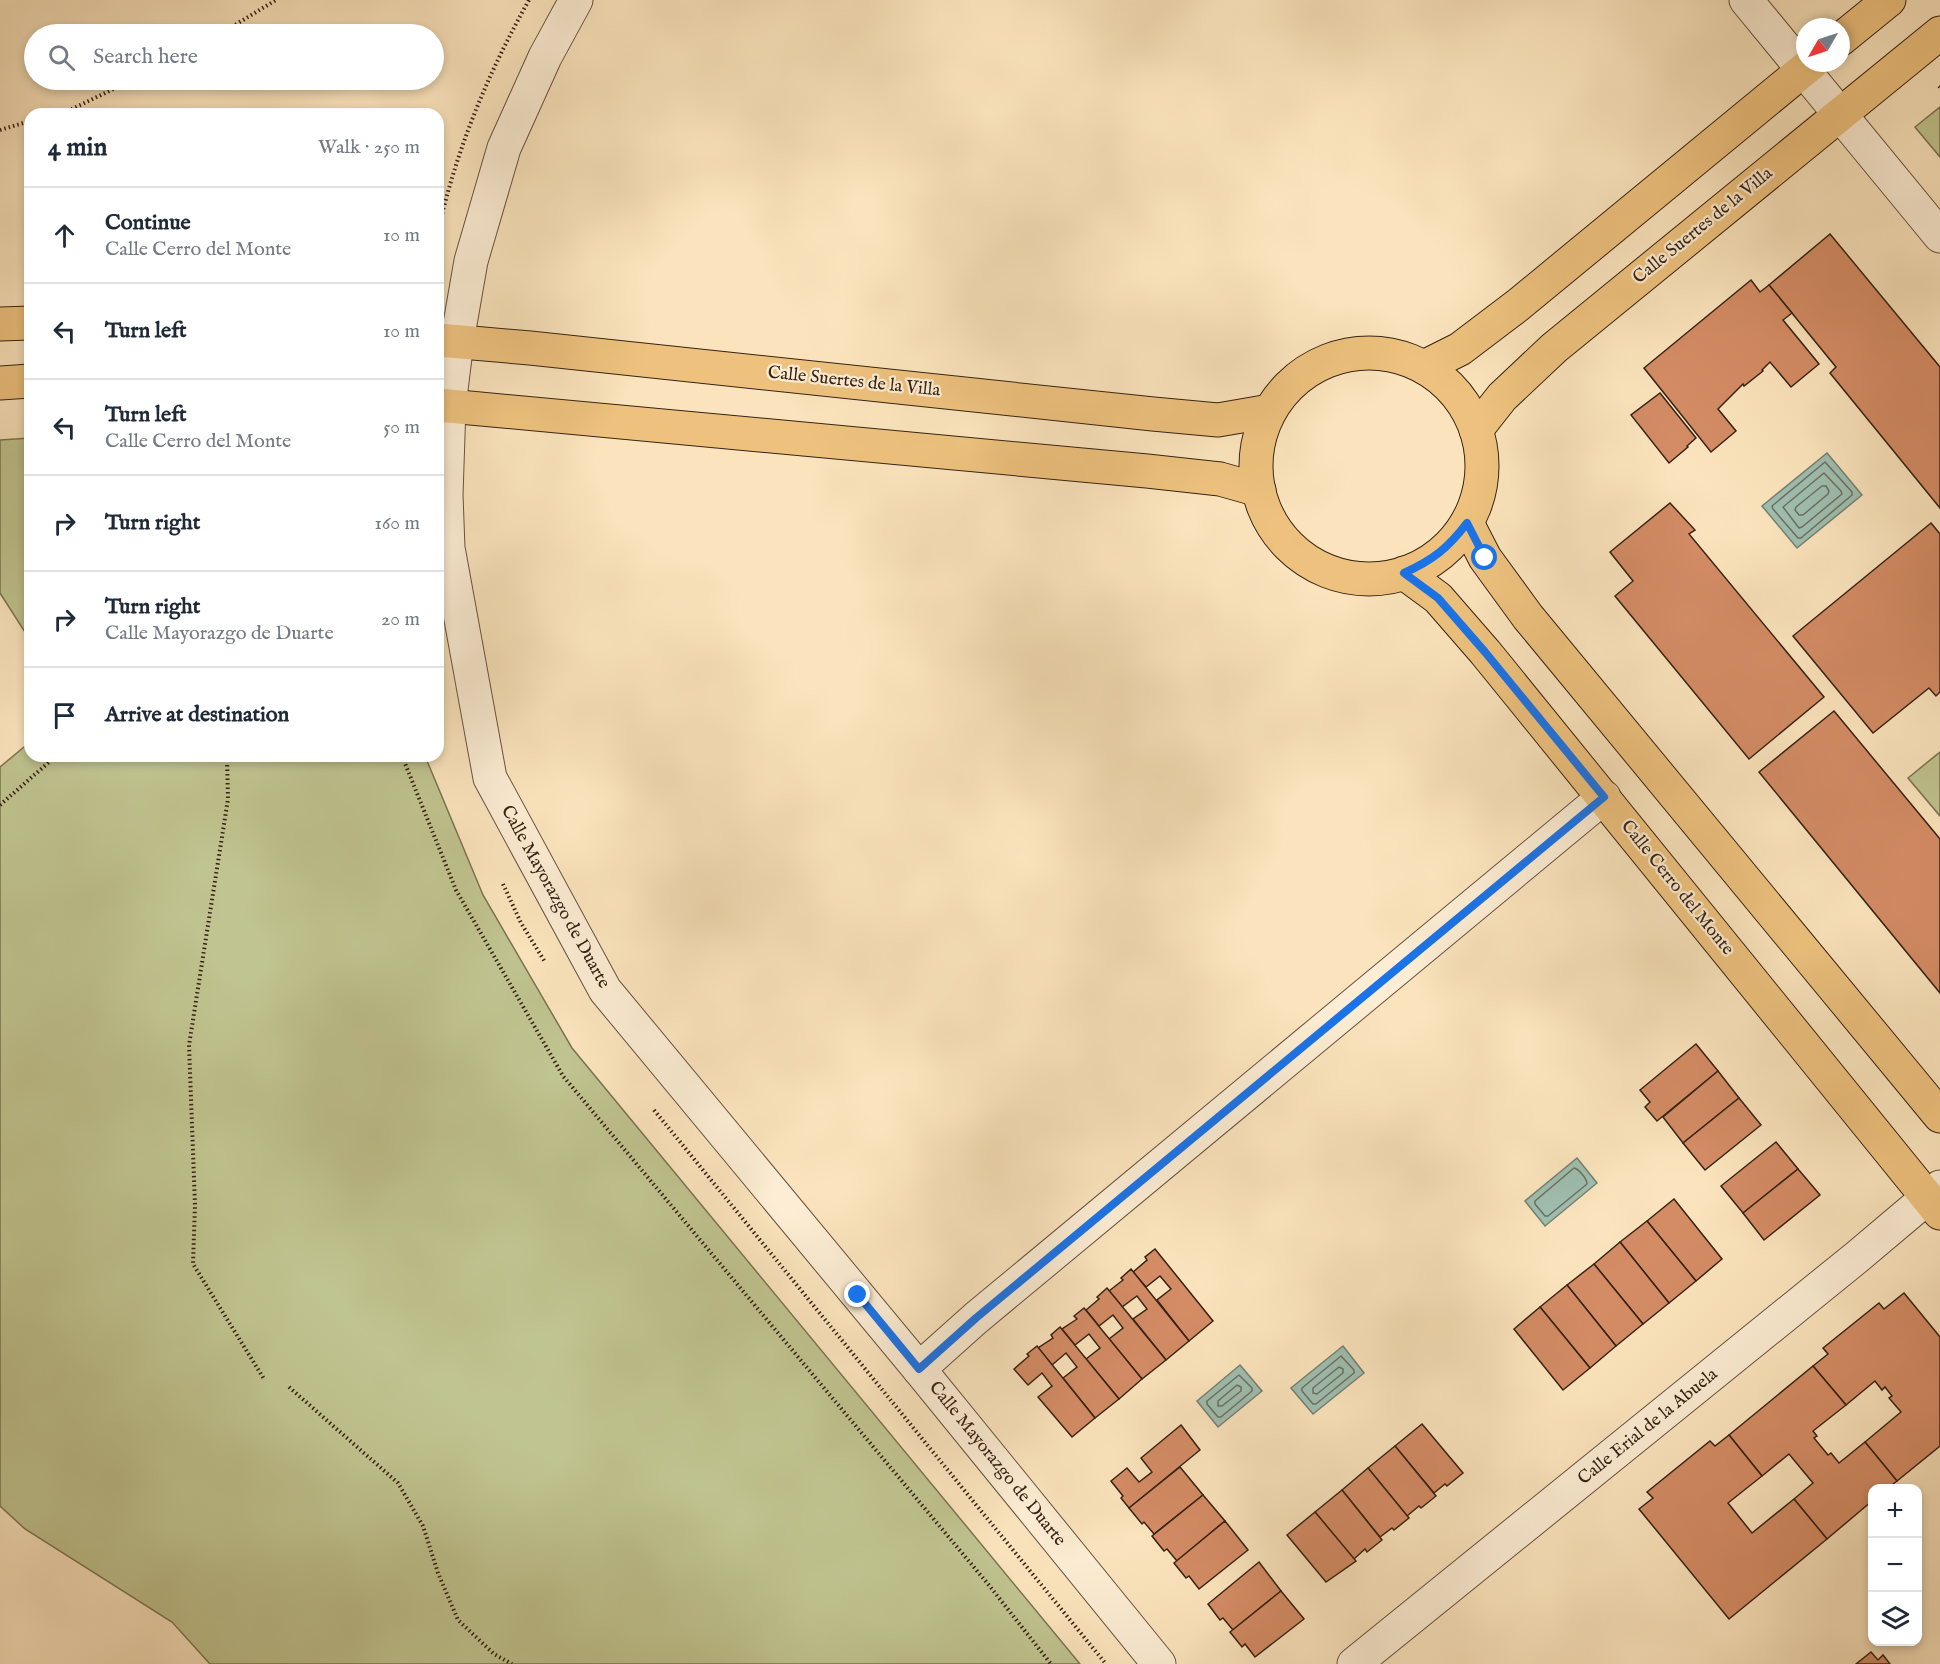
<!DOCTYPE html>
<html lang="en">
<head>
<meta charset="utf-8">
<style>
	body { margin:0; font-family:"IM FELL English",serif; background:#f6f6f7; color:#1f2937 }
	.controls { position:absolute; right:18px; bottom:18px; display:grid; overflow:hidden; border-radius:12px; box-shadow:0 3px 9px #0003 }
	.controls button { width:54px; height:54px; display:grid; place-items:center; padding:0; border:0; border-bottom:2px solid #e0e1e3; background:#fff; color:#1f2937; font:30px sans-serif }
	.compass { position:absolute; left:1796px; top:18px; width:54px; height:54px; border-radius:50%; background:#fff; box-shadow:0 3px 9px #0003; rotate:231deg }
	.stop { position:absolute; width:18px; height:18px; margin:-14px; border:4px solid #1a73e8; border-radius:50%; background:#fff }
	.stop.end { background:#1a73e8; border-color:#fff; box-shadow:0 2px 6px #0008 }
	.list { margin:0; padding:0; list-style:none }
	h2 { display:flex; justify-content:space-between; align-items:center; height:78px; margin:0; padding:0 24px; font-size:26px }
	h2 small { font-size:20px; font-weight:400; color:#747a83 }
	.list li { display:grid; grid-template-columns:39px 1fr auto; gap:18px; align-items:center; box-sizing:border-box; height:96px; padding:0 24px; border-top:2px solid #e0e1e3 }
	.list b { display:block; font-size:22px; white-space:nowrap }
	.list p { margin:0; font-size:20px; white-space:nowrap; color:#747a83 }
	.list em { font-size:20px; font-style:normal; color:#747a83 }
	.icon { flex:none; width:33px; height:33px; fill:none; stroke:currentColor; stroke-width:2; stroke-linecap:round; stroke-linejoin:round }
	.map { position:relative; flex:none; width:1940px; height:1664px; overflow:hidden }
	.search { position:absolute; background:#fff; box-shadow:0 3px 9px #0003; left:24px; top:24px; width:420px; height:66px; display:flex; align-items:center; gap:15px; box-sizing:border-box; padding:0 21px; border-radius:33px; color:#747a83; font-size:22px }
	.panel { position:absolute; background:#fff; box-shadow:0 3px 9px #0003; left:24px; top:108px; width:420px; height:654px; border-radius:18px }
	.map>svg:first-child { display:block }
</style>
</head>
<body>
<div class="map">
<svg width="1940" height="1664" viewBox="0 0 1940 1664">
	<rect width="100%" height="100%" fill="#fbe4bd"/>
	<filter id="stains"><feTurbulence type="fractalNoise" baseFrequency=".00333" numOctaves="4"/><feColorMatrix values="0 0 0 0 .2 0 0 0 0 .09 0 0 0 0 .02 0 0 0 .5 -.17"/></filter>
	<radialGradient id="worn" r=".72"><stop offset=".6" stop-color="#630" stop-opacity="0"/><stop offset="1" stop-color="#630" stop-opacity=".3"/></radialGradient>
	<g fill="#c0c490" stroke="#7b7352" stroke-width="1.5">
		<path d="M1940,107V157L1915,127Z"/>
		<path d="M30,438V640L0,593V440Z"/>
		<path d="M30,742V756H425L483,895L572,1048L1080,1664H210L172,1622L25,1529L0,1506V767Z"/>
		<path d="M1940,752V816L1908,778Z"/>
	</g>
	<g fill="#9fbfb1" stroke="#758072" stroke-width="1.5">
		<path d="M1827,453L1862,495L1797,548L1762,506Z"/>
		<path d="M1577,1158L1597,1183L1545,1226L1525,1201Z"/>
		<path d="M1343,1346L1364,1373L1313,1414L1291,1388Z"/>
		<path d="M1240,1365L1262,1391L1218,1427L1197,1401Z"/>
	</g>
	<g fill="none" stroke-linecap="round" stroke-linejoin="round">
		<g stroke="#6a7062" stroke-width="1.5">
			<path d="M1825,462L1852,492V495L1801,538H1798L1773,509L1772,506Z"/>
			<path d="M1824,473L1841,491L1842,494L1802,527L1799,528L1783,507Z"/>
			<path d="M1822,486H1826L1829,491L1828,494L1803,515H1799L1795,510L1796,507Z"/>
			<path d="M1574,1168C1579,1169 1587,1179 1587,1184L1548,1216H1545L1535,1204V1201Z"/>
			<path d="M1341,1356L1354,1370V1373L1316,1404H1313L1302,1391V1388Z"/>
			<path d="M1339,1367L1343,1369V1373L1317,1394L1313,1393V1388Z"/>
			<path d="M1239,1375L1252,1388V1391L1221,1417H1218L1207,1404V1401Z"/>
			<path d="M1237,1385L1241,1387V1391L1222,1406H1218V1401Z"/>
		</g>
	</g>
	<g fill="#d48c65" stroke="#362213" stroke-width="1.5">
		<path d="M1830,234L1940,367V508L1830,373L1836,367L1769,285Z"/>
		<path d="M1751,280L1760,292L1769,285L1792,313L1783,320L1819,364L1791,387L1770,362L1762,370L1763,371L1744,386L1743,384L1718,409L1736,431L1711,452L1644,368Z"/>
		<path d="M1660,393L1696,438L1687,446L1688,447L1669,463L1631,415Z"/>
		<path d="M1670,503L1695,530L1689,534L1824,697L1749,759L1615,596L1633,581L1610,552Z"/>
		<path d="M1931,523L1940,534V692L1936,696L1929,688L1873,733L1793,636Z"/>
		<path d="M1834,711L1940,839V993L1759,772Z"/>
		<path d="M1696,1044L1718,1071L1657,1121L1645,1107L1650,1102L1640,1090Z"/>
		<path d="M1718,1071L1739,1098L1683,1143L1663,1117Z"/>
		<path d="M1739,1098L1761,1125L1705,1170L1683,1143Z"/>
		<path d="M1776,1142L1798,1169L1743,1213L1721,1186Z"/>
		<path d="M1798,1169L1820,1195L1764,1240L1743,1213Z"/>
		<path d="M1674,1199L1722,1259L1696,1281L1647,1221Z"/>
		<path d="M1647,1221L1696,1281L1669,1303L1620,1242Z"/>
		<path d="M1620,1242L1669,1303L1643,1324L1594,1264Z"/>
		<path d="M1155,1249L1213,1321L1189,1341L1157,1300L1171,1289L1160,1276L1146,1287L1133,1272L1147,1260L1145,1257Z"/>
		<path d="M1594,1264L1643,1324L1616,1346L1567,1285Z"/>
		<path d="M1131,1269L1189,1341L1166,1360L1133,1319L1147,1309L1137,1296L1122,1307L1109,1291L1123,1280L1121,1278Z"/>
		<path d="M1567,1285L1616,1346L1590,1368L1540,1307Z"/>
		<path d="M1107,1288L1166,1360L1142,1379L1109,1339L1123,1328L1113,1315L1099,1326L1086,1310L1099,1299L1097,1297Z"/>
		<path d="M1904,1293L1940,1337V1446L1897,1481L1865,1442L1901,1412L1889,1398L1892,1396L1885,1387L1882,1390L1875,1381L1846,1405L1813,1366L1828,1354L1823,1348L1879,1303L1884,1309Z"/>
		<path d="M1540,1307L1590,1368L1563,1390L1514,1329Z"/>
		<path d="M1084,1308L1142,1379L1119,1399L1086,1359L1100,1348L1089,1334L1075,1345L1062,1329L1077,1319L1074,1316Z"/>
		<path d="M1060,1327L1119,1399L1095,1418L1063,1378L1077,1367L1066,1353L1052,1365L1038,1348L1053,1338L1051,1335Z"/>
		<path d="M1037,1346L1095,1418L1072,1437L1038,1397L1052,1386L1042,1373L1028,1385L1014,1369L1029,1356L1027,1354Z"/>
		<path d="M1813,1366L1846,1405L1813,1431L1817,1436L1814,1438L1828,1455L1831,1453L1839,1463L1865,1442L1897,1481L1888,1488H1872V1501L1827,1539L1794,1499L1813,1483L1789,1454L1762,1476L1729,1435Z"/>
		<path d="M1422,1424L1463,1473L1447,1486L1445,1484L1434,1493L1395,1446Z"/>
		<path d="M1181,1425L1200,1450L1129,1508L1121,1498L1123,1496L1111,1481L1127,1468L1139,1482L1152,1472L1141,1458Z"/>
		<path d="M1729,1435L1762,1476L1728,1503L1752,1533L1794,1499L1827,1539L1729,1619L1639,1509L1653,1498L1647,1492L1710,1441L1715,1446Z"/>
		<path d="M1395,1446L1436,1496L1421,1508L1419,1506L1407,1516L1368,1468Z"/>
		<path d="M1180,1467L1203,1495L1154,1534L1144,1522L1142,1524L1129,1508Z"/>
		<path d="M1368,1468L1409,1518L1394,1530L1392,1528L1380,1537L1342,1490Z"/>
		<path d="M1342,1490L1382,1540L1367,1552L1365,1549L1354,1559L1315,1512Z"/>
		<path d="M1203,1495L1225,1521L1177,1561L1167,1549L1164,1551L1152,1536Z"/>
		<path d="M1315,1512L1356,1561L1326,1582L1287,1535Z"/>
		<path d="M1225,1521L1248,1550L1199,1589L1189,1576L1186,1578L1174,1563Z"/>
		<path d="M1259,1562L1281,1591L1233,1630L1223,1618L1220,1620L1208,1604Z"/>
		<path d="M1281,1591L1304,1619L1255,1657L1245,1644L1242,1647L1230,1632Z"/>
		<path d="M1871,1652L1878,1660L1883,1655L1890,1664H1856Z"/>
	</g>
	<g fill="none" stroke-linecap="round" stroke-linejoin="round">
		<g stroke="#67523e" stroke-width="35">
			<g id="minor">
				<path d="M576,0L545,57L504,148L471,261L457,341L449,406L446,495L448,548L490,778L605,990L919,1369L1159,1664"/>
				<path d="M1746,0L1940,236"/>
				<path d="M919,1369L976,1318L1604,797"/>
				<path d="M1354,1664L1857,1257L1940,1187"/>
			</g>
		</g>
		<g stroke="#362213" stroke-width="35">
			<g id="major">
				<path d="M1841,39L1889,0"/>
				<path d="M0,324L30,323"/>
				<path d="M438,340L530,348L1153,414L1218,420L1270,411"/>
				<circle cx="1369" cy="466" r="113"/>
				<path d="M1424,367L1460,349L1518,305L1812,63"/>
				<path d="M0,383L30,381"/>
				<path d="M438,405L1147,471L1220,479L1259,490"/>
				<path d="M1476,430L1502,397L1554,348L1940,33"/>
				<path d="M1467,523L1485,558L1528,617L1940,1116"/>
				<path d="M1404,573L1438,598L1485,652L1940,1213"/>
			</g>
		</g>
		<g stroke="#362213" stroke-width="4" stroke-dasharray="1.5 3" stroke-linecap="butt">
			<path d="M220,34L276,0"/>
			<path d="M1939,86L1940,87"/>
			<path d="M54,114L72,109L132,80"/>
			<path d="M0,130L30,121"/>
			<path d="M438,231C457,148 487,75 529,0"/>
			<path d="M227,756L228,799L189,1045L195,1205L193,1264L264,1379"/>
			<path d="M402,756L456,890L563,1076L988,1584L1051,1664"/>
			<path d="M0,805L56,756"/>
			<path d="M503,884L521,923L545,962"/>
			<path d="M654,1110L1106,1664"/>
			<path d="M289,1387L398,1483L423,1526L438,1573L458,1620L494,1654L512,1664"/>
		</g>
		<use href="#minor" stroke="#fcedd4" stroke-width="33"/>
		<use href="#major" stroke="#eec27e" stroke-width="33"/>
	</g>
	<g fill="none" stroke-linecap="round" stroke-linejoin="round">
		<path stroke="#1a73e8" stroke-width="8" d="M858,1295L919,1369L976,1318L1604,797L1485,652L1438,598L1404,573C1433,560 1448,548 1467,523L1485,558"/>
	</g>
	<g text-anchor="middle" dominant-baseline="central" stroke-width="4.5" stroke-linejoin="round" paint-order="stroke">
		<g font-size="18" fill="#362213" stroke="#fcedd4">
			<text transform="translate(1703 226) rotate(-39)">Calle Suertes de la Villa</text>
			<text transform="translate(854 382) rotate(6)">Calle Suertes de la Villa</text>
			<text transform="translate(1677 888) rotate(51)">Calle Cerro del Monte</text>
			<text transform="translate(555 897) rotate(61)">Calle Mayorazgo de Duarte</text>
			<text transform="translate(1648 1427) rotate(-39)">Calle Erial de la Abuela</text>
			<text transform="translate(997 1464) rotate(51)">Calle Mayorazgo de Duarte</text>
		</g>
	</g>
	<rect width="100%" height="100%" filter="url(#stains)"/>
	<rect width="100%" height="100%" fill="url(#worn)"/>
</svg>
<div class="controls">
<button>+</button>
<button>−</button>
<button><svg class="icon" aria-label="layers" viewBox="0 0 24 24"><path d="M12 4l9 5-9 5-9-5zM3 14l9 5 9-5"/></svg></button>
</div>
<svg class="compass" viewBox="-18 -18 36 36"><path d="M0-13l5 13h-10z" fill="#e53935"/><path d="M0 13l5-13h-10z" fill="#747a83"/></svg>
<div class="stop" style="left:1485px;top:558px"></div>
<div class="stop end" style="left:858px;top:1295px"></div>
<div class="search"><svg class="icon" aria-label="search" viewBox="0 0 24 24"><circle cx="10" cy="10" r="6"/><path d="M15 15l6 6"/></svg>Search here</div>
<section class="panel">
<h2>4 min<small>Walk · 250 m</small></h2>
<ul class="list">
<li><svg class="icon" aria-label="ahead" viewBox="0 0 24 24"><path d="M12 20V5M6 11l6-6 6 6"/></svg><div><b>Continue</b><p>Calle Cerro del Monte</p></div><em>10 m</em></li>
<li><svg class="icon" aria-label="left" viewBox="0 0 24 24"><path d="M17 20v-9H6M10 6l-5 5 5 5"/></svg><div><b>Turn left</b></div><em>10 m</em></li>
<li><svg class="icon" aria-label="left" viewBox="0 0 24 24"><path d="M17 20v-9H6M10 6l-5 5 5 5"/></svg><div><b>Turn left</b><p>Calle Cerro del Monte</p></div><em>50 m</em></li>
<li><svg class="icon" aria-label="right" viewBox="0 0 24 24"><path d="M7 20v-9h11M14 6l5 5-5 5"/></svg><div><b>Turn right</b></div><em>160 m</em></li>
<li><svg class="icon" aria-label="right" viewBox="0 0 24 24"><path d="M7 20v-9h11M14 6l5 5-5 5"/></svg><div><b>Turn right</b><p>Calle Mayorazgo de Duarte</p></div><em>20 m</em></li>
<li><svg class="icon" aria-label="arrive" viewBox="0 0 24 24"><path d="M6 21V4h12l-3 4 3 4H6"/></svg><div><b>Arrive at destination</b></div></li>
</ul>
</section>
</div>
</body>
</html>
